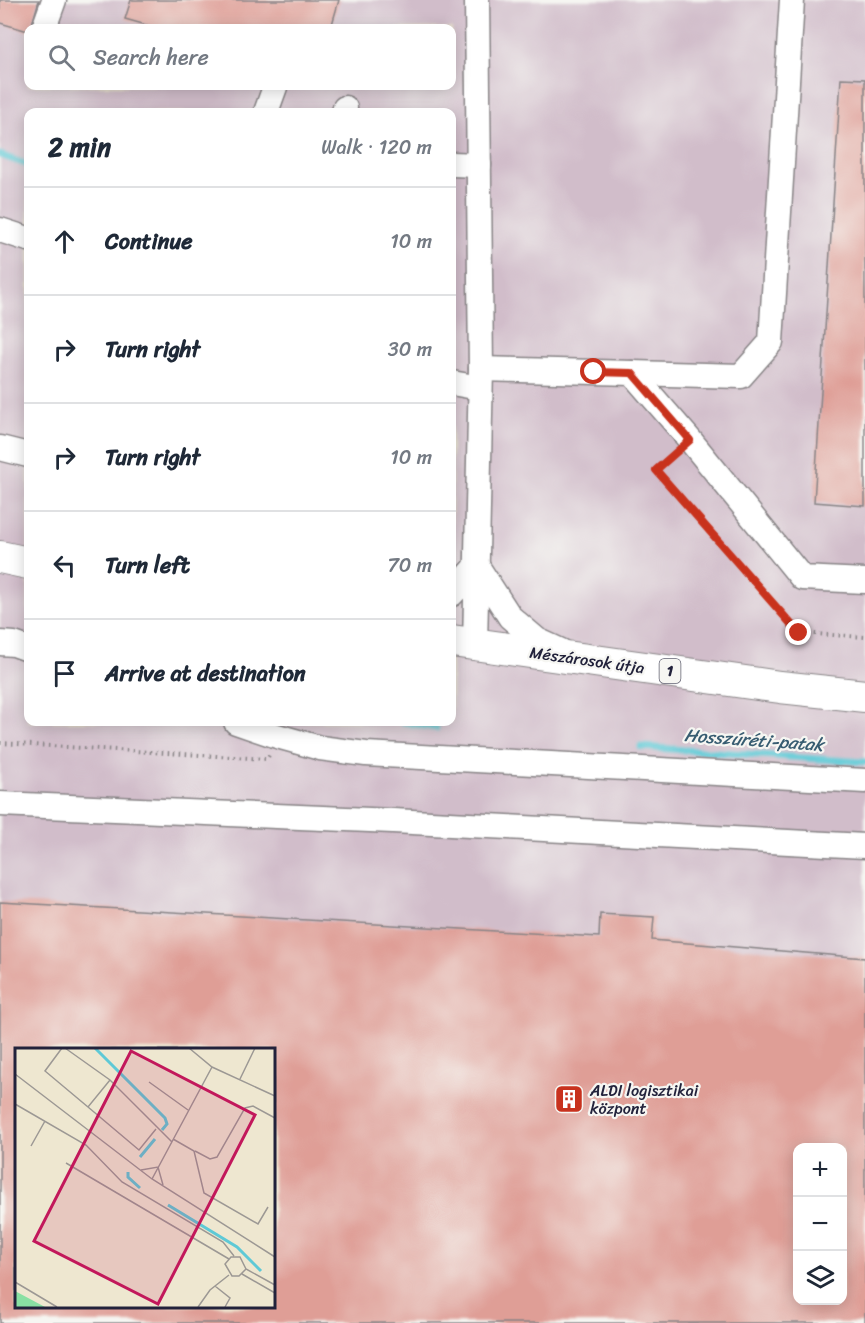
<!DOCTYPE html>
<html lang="en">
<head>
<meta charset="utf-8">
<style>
	body { margin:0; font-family:Sriracha,sans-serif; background:#f2f2f3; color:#1f2937 }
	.controls { position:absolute; right:18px; bottom:18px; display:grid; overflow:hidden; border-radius:12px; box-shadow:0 3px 15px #0003 }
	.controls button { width:54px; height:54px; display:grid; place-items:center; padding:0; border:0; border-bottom:2px solid #e0e1e3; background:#fff; color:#1f2937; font:30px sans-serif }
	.stop { position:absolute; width:18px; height:18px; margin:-14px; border:4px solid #c8321e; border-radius:50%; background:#fff }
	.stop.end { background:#c8321e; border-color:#fff; box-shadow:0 2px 6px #0008 }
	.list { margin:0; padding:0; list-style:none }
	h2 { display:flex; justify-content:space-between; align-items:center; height:78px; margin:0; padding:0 24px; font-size:26px }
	h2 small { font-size:20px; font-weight:400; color:#747a83 }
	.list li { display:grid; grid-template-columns:39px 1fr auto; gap:18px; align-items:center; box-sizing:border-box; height:108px; padding:0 24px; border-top:2px solid #e0e1e3 }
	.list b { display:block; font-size:22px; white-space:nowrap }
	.list em { font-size:20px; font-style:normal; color:#747a83 }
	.icon { flex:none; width:33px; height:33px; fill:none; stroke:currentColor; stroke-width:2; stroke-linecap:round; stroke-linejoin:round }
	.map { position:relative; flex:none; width:865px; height:1323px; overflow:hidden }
	.search { position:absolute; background:#fff; box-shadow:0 3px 15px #0003; left:24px; top:24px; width:432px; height:66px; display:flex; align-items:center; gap:15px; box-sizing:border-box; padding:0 21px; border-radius:12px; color:#747a83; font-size:22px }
	.panel { position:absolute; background:#fff; box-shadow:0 3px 15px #0003; left:24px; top:108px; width:432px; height:618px; border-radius:12px }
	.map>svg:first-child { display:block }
</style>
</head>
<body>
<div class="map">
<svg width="865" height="1323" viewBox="0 0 865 1323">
	<rect width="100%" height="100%" fill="#f6f6f2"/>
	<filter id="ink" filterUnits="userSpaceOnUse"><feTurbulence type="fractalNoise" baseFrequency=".0167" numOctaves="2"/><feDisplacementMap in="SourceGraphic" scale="12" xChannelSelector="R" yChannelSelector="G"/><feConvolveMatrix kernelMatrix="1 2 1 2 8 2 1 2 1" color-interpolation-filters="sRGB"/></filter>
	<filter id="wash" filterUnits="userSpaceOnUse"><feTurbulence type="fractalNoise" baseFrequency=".008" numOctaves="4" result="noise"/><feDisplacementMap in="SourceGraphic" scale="24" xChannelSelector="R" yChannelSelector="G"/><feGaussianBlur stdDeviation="1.35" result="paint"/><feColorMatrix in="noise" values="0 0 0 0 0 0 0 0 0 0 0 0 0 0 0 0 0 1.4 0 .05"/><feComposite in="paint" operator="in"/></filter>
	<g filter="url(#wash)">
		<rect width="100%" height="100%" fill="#eee7d0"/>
		<path fill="#d1bdca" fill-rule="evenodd" d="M0,0H865V1323H0ZM28,28H452V86H28ZM28,112H452V722H28ZM16,1050H273V1306H16ZM798,1148H842V1300H798Z"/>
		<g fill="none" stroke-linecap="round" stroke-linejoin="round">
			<g stroke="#5ec9d6" stroke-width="7">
				<path d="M0,155L28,165"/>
				<path d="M403,722L436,728"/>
				<path d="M641,747L865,762"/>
			</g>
		</g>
		<g id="blocks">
			<g fill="#df9e96" fill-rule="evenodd">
				<path d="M0,0H39L31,28H28V31L0,23Z"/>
				<path d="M131,0H339L331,28H157L125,19Z"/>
				<path d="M841,78L865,79V506L814,502Z"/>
				<path d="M0,902L599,937L600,914L654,917L652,940L865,958V1323H0ZM16,1050H273V1306H16ZM798,1148H842V1300H798Z"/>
			</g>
		</g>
	</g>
	<g filter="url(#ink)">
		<use href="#blocks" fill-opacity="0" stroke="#888486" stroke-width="1.5"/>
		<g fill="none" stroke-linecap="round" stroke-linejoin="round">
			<g stroke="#888486" stroke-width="27">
				<g id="minor">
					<path d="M44,28L54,0"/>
					<path d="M266,112L275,87"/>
					<path d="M344,112L345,108"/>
					<path d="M452,164L479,165"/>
					<path d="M0,230L28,239"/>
					<path d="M481,369L632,373L690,440L802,578L865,581"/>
					<path d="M632,373L741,376L771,342L792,0"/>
					<path d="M452,383L480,388"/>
					<path d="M0,448L28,455"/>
					<path d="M452,594L477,566L510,617L537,640L561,651"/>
					<path d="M0,643L14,644L28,649"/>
					<path d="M475,645L481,369L477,0"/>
					<path d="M236,722L277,736L320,748L366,754L865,781"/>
					<path d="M0,804L393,821L865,846"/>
				</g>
			</g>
			<g stroke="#888486" stroke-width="34">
				<g id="major">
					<path d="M0,557L28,563"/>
					<path d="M452,641L780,687L865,696"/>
				</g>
			</g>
			<g stroke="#888486" stroke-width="4" stroke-dasharray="1.5 4.5" stroke-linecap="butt">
				<path d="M675,453L656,470L799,633L865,637"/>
				<path d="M0,743L267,759L269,755"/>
			</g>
			<use href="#minor" stroke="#fff" stroke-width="24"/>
			<use href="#major" stroke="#fff" stroke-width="32"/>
		</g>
	</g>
	<g fill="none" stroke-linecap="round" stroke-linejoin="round" filter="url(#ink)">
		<path stroke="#c8321e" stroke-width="8" d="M594,372L632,373L690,440L656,470L799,633"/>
	</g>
	<defs>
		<g id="building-square" transform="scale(1.5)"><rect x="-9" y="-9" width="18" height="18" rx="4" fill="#c8321e" stroke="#f6f6f2"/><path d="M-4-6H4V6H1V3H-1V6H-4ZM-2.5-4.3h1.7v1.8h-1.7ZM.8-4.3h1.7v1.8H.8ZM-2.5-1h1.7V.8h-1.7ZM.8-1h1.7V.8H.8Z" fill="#fff"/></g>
	</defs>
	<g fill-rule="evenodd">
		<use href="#building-square" x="569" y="1099"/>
	</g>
	<g text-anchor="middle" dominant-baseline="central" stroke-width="4.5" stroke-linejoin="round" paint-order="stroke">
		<rect fill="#f6f6f2" stroke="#626272" stroke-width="1.5" x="659.5" y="659" width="21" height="24" rx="4.5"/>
		<g font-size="15" font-weight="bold" fill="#22223b">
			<text x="670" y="671">1</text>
		</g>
		<g font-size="16" fill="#22223b" stroke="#f6f6f2">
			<text transform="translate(587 660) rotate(8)">Mészárosok útja</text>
		</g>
		<g font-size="16" fill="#22223b" stroke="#f6f6f2" text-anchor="start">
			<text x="590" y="1090">ALDI logisztikai<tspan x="590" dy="18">központ</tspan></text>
		</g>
		<g font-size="18" font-style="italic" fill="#375c71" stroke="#f6f6f2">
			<text transform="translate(754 740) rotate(4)">Hosszúréti-patak</text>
		</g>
	</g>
	<g transform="translate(15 1048)">
		<rect width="260" height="260" fill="#eee7d0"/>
		<path d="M0,243L30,259H0Z" fill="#89e0a3"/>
		<path fill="none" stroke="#5ec9d6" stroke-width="3" d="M80,0L150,70L152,76L147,82M125,109L140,91M113,124V129L125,140M153,157L222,199L246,223"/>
		<path fill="none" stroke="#9c9894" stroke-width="1.5" d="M47,0L30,23L73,59L95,32M50,0L95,32L157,94M174,0L197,19L260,48M0,26L137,131L260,209M225,31L240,0M134,34L173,62M0,56L71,97L107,134L208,194L219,208M73,59L124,102L141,81M158,91L179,103L189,145L243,176L253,159M16,98L30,73M180,103L195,111L202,109L230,60L238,58L260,70M51,115L214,211M126,122L143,119L148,137M137,131L197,19M231,221L224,228H217L210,216L216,209H225L231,221L260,237M227,226L260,245M0,234L42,259M200,238L215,250L210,259M183,259L195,242L214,227"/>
		<path fill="#c2185b" fill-opacity="0.15" stroke="#c2185b" stroke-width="3" d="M116,3L240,67L143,256L19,193Z"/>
		<rect width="260" height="260" fill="none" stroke="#22223b" stroke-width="3"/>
	</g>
</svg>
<div class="controls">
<button>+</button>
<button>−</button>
<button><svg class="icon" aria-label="layers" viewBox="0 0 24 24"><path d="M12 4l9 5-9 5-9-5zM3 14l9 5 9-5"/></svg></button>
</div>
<div class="stop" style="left:594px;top:372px"></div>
<div class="stop end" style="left:799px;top:633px"></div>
<div class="search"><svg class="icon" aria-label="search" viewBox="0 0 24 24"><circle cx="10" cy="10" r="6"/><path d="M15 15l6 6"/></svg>Search here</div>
<section class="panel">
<h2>2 min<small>Walk · 120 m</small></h2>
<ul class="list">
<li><svg class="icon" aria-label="ahead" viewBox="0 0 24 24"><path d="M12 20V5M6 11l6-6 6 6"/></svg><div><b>Continue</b></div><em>10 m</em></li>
<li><svg class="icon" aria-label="right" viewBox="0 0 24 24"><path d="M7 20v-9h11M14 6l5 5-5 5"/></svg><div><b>Turn right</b></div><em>30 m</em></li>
<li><svg class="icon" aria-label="right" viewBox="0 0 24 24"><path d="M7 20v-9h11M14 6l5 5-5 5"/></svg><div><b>Turn right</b></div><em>10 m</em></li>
<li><svg class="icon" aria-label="left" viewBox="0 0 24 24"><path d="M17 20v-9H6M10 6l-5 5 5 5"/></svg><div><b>Turn left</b></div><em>70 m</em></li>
<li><svg class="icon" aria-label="arrive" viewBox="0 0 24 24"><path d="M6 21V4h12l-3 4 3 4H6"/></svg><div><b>Arrive at destination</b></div></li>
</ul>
</section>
</div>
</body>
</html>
